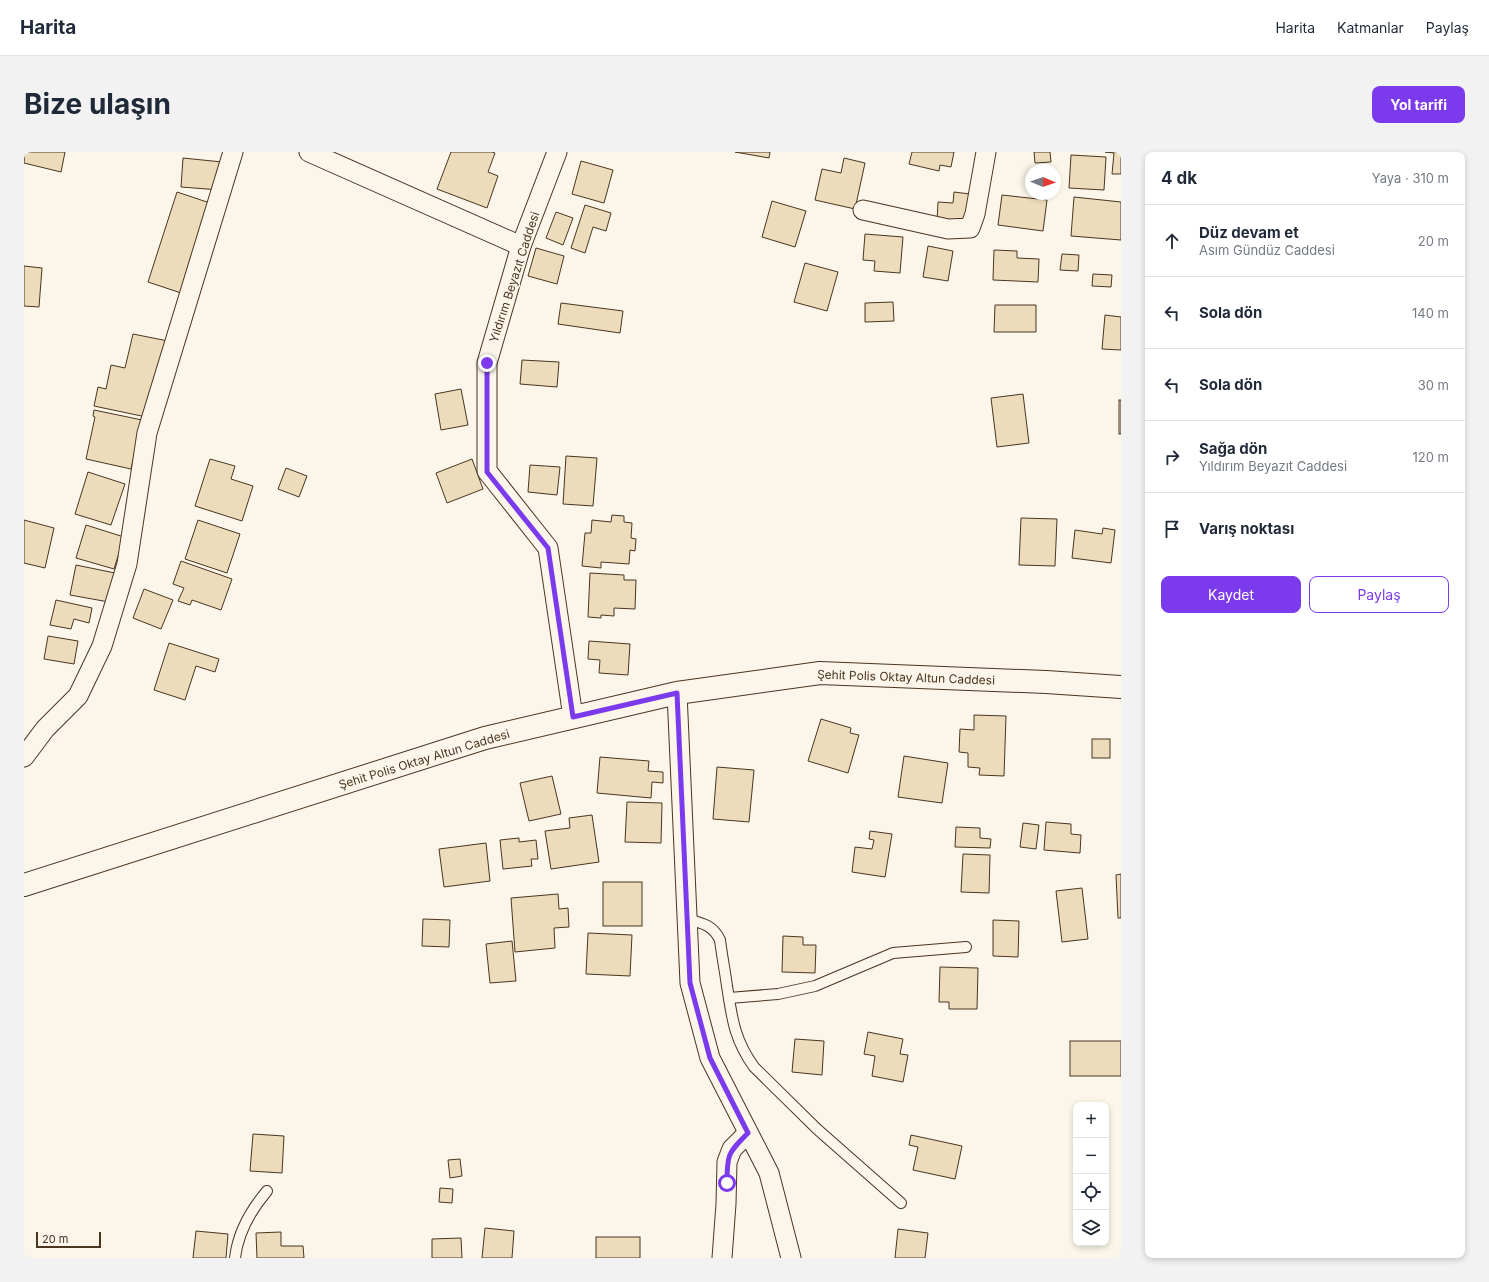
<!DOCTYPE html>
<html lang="tr">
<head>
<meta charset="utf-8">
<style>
	body { margin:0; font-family:Inter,sans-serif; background:#f2f2f3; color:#1f2937 }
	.controls { position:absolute; right:12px; bottom:12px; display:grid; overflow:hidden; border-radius:8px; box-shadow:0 2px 6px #0003 }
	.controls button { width:36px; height:36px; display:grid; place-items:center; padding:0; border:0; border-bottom:1px solid #e0e1e3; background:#fff; color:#1f2937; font:20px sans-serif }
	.compass { position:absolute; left:1001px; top:12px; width:36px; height:36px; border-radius:50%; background:#fff; box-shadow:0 2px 6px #0003; rotate:92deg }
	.scale { position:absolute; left:12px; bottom:10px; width:65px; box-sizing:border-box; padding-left:4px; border:2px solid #4a3520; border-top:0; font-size:11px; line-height:14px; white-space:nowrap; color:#4a3520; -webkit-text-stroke:3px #fbf6e9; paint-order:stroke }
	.stop { position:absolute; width:12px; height:12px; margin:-9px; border:3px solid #7c3aed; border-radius:50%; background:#fff }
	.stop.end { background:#7c3aed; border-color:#fff; box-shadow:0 1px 4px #0008 }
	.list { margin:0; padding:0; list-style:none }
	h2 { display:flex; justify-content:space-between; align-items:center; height:52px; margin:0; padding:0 16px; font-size:17px }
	h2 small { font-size:13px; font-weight:400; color:#747a83 }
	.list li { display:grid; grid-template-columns:26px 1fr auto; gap:12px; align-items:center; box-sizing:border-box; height:72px; padding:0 16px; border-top:1px solid #e0e1e3 }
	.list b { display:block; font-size:15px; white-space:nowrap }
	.list p { margin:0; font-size:13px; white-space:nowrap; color:#747a83 }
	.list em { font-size:13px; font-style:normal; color:#747a83 }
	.actions { display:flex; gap:8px; padding:12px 16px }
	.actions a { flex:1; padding:9px 0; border:1px solid #7c3aed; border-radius:8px; text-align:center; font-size:14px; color:#7c3aed }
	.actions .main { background:#7c3aed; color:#fff }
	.icon { flex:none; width:22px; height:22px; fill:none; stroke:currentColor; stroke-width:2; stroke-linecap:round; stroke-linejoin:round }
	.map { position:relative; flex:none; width:1097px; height:1106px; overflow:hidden; border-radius:8px }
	header { display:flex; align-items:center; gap:24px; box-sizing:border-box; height:56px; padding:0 20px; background:#fff; border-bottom:1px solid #e0e1e3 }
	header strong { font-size:19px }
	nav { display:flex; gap:22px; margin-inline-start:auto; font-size:14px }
	.intro { display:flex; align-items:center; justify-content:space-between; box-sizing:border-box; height:96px; padding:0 24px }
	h1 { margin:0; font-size:28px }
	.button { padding:10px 18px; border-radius:8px; background:#7c3aed; color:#fff; font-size:14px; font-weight:700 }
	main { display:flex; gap:24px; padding:0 24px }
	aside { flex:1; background:#fff; border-radius:8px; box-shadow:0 2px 6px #0003 }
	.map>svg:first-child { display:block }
</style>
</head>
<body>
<header>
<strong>Harita</strong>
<nav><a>Harita</a><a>Katmanlar</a><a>Paylaş</a></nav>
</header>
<div class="intro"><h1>Bize ulaşın</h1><a class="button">Yol tarifi</a></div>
<main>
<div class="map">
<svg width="1097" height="1106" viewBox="0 0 1097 1106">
	<rect width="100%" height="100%" fill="#fbf6e9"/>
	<g fill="#ecdcbc" stroke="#4a3520">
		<path d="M1,0H41L37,20L0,11Z"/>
		<path d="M427,0H468L471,1L464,20L474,24L463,56L413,37Z"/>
		<path d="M711,0H746L745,6Z"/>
		<path d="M888,0H930L927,15L916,13L915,19L885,12Z"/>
		<path d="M1010,0H1026L1027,10L1011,11Z"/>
		<path d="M1081,0H1097V22H1088L1090,1Z"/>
		<path d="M1047,3L1082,5L1080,38L1045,36Z"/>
		<path d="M159,6L198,10L196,38L157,35Z"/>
		<path d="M820,6L841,11L831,57L791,48L798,17L817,21Z"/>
		<path d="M557,9L589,18L580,51L548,42Z"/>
		<path d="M153,40L189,52L160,142L124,130Z"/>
		<path d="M930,40L946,42L944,72L913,69L914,50L929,51Z"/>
		<path d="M978,43L1023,48L1019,79L974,73Z"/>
		<path d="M1050,45L1097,50V88L1047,84Z"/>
		<path d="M748,49L782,59L771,95L738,85Z"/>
		<path d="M561,53L587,61L582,79L569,75L561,101L547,96Z"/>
		<path d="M532,60L549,66L539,93L522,86Z"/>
		<path d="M841,82L879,85L876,121L850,119L851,109L839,108Z"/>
		<path d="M904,94L929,99L924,129L899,125Z"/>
		<path d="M512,96L540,104L533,132L504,124Z"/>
		<path d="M970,98L993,99V106L1015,107L1014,130L969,128Z"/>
		<path d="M1038,102L1055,103L1054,119L1036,118Z"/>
		<path d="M781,111L814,120L803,159L770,150Z"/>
		<path d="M0,114L18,116L15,155L0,154Z"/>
		<path d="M1069,122L1088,123L1087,135L1068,134Z"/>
		<path d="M869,150L870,169L841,170V151Z"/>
		<path d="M537,151L599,159L596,181L534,172Z"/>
		<path d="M971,153H1012V180H970Z"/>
		<path d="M1081,163L1097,165V198L1078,197Z"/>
		<path d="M109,182L144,189L127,266L70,254L74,235L82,237L87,213L101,216Z"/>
		<path d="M498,208L535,210L533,235L496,232Z"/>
		<path d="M437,237L444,273L417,278L411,242Z"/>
		<path d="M999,242L1005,291L973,295L967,246Z"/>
		<rect x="1095" y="248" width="2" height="34"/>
		<path d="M70,258L118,268L107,317L62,307L71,265L69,264Z"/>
		<path d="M542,304L573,306L569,354L539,352Z"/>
		<path d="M186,307L211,314L207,327L229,334L218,369L171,354Z"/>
		<path d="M448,307L459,337L423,351L412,321Z"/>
		<path d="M506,313L536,315L533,343L504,340Z"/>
		<path d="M262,316L283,324L275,345L254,337Z"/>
		<path d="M64,320L101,332L87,373L51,362Z"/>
		<path d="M588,363L600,364V370L608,371L607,386L612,387L611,399L606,398L605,412L577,410V416L558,414L561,381H567L568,368L587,370Z"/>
		<path d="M997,366L1033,367L1031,414L995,413Z"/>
		<path d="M0,368L30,376L21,416L0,411Z"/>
		<path d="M174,368L216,382L203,421L161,407Z"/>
		<path d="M62,373L100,385L90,417L52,406Z"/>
		<path d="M1079,376L1091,378L1087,411L1048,406L1051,378L1078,382Z"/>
		<path d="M157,409L208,427L197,458L168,448L166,453L154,449L160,436L149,432Z"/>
		<path d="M52,413L91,421L85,450L46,443Z"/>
		<path d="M566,421L600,423V428H612L611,457L590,456V464L577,463V466L564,465Z"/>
		<path d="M120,437L149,448L137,477L109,466Z"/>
		<path d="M32,448L68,456L65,471L50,467L47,477L26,473Z"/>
		<path d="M24,484L54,489L50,512L20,507Z"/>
		<path d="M565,489L606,492L604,523L575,521L576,508L564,507Z"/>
		<path d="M145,491L195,507L191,520L172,514L161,548L130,538Z"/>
		<path d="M950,563L982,564L980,624L955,623L956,616L944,615V601L935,600L936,577L950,578Z"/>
		<path d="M797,567L827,576L826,581L835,583L824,621L784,609Z"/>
		<rect x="1068" y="587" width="18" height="19"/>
		<path d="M880,604L924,611L918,651L874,645Z"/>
		<path d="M576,605L625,609L624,619L639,620V631L628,630L627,646L573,641Z"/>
		<path d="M693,615L730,618L725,670L689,667Z"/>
		<path d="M528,624L537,662L505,669L496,631Z"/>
		<path d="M603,650L638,651L637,691L601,690Z"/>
		<path d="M568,663L575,710L527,717L521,679L546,676L545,666Z"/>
		<path d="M1022,670L1047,672V682L1057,683L1056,701L1020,698Z"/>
		<path d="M999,671L1015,673L1012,697L996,695Z"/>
		<path d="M932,675L956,676V686L967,687L966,696L931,695Z"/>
		<path d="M846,679L868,682L861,725L828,720L831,695L848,697L850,688L845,687Z"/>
		<path d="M495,686V690L512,688L514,707H507L508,714L479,717L476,688Z"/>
		<path d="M462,691L466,729L420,735L415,697Z"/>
		<path d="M939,702L966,703L965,741L937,740Z"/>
		<path d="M1097,722V766H1094L1092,723Z"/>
		<rect x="579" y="730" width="39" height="44"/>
		<path d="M1058,736L1064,787L1038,790L1032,739Z"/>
		<path d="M534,742L535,757L544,756L545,775L530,776L531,796L491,800L487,746Z"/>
		<path d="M399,767L426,768L425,795L398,794Z"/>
		<path d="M969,768L995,769L994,805L969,804Z"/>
		<path d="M564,781L608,783L606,824L562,822Z"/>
		<path d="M759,784L779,785V793H792L791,821L758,820Z"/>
		<path d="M488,789L492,829L466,831L462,792Z"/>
		<path d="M916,815L954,816L953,857H925V850H915Z"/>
		<path d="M844,880L879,887L876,902L884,903L879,930L848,924L851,904L840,902Z"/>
		<path d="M771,887L800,889L798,923L768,920Z"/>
		<rect x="1046" y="889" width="51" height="35"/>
		<path d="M229,982L260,984L258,1021L226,1019Z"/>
		<path d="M887,983L938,994L931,1027L889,1018L894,995L885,993Z"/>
		<path d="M436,1007L438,1024L426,1026L424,1008Z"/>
		<path d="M416,1036L429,1037L428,1051L415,1050Z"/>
		<path d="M461,1076L490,1079L488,1106H458Z"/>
		<path d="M874,1077L904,1081L901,1106H871Z"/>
		<path d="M172,1079L204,1082L202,1106H169Z"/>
		<path d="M257,1080V1094H279L280,1106H233L232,1081Z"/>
		<rect x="572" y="1085" width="44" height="21"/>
		<path d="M437,1086L438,1106H408V1087Z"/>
	</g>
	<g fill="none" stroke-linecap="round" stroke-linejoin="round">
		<g stroke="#4a3520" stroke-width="12">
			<g id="lane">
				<path d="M663,767C678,771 689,773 696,788C698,804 701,819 703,834C708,866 710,887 730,915L793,977L877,1051"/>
				<path d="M705,846L754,842L791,834L869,801L942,795"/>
				<path d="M211,1106C214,1080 226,1059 243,1039"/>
			</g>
		</g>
		<g stroke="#4a3520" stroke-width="21">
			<g id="street">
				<path d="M285,0L497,94"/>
				<path d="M533,0L497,94L463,211V319L524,396L549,565"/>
				<path d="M839,58L924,77L946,76L951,62L962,0"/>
				<path d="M653,541L666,831L686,906L745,1021L767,1106"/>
				<path d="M0,605L21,577L54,544L78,494L103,412L123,281L209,0"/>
				<path d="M698,1106L702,1052L703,1010L708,997L724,981"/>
			</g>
		</g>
		<g stroke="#4a3520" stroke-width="24">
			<path id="secondary" d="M0,733L461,586L653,541L796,521L1022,530L1097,535"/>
		</g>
		<use href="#lane" stroke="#fbf6e9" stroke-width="10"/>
		<use href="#street" stroke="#fbf6e9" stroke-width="19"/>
		<use href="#secondary" stroke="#fbf6e9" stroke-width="22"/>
	</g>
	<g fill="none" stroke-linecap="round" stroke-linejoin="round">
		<path stroke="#7c3aed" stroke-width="5" d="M463,211V320L524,396L549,565L653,541L666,831L686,906L724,981C704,1001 703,1002 703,1031"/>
	</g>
	<g text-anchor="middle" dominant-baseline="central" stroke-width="3" stroke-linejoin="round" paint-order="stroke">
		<g font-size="12" fill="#4a3520" stroke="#fbf6e9">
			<text transform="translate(490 125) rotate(-72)">Yıldırım Beyazıt Caddesi</text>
			<text transform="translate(882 525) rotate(2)">Şehit Polis Oktay Altun Caddesi</text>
			<text transform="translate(400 607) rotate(-17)">Şehit Polis Oktay Altun Caddesi</text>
		</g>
	</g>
</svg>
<div class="controls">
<button>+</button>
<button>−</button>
<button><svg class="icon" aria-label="locate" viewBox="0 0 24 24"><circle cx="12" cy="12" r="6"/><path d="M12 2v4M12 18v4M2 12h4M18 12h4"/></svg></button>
<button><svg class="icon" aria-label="layers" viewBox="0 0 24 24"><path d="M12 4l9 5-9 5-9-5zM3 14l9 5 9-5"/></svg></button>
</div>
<svg class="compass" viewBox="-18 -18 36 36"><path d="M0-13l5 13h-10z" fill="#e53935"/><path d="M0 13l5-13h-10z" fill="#747a83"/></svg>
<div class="scale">20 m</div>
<div class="stop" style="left:703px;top:1031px"></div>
<div class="stop end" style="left:463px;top:211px"></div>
</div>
<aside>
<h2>4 dk<small>Yaya · 310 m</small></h2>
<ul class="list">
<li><svg class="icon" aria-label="ahead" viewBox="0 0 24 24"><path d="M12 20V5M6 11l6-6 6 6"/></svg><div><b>Düz devam et</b><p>Asım Gündüz Caddesi</p></div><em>20 m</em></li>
<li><svg class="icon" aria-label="left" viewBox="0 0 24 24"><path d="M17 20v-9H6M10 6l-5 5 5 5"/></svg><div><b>Sola dön</b></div><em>140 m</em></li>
<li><svg class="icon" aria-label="left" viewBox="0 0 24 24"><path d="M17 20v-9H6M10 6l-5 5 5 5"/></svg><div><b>Sola dön</b></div><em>30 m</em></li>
<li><svg class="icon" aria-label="right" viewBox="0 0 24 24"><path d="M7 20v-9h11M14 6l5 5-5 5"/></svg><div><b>Sağa dön</b><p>Yıldırım Beyazıt Caddesi</p></div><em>120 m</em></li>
<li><svg class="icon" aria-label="arrive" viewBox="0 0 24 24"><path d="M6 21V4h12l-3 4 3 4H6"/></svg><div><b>Varış noktası</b></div></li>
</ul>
<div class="actions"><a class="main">Kaydet</a><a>Paylaş</a></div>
</aside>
</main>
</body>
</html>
